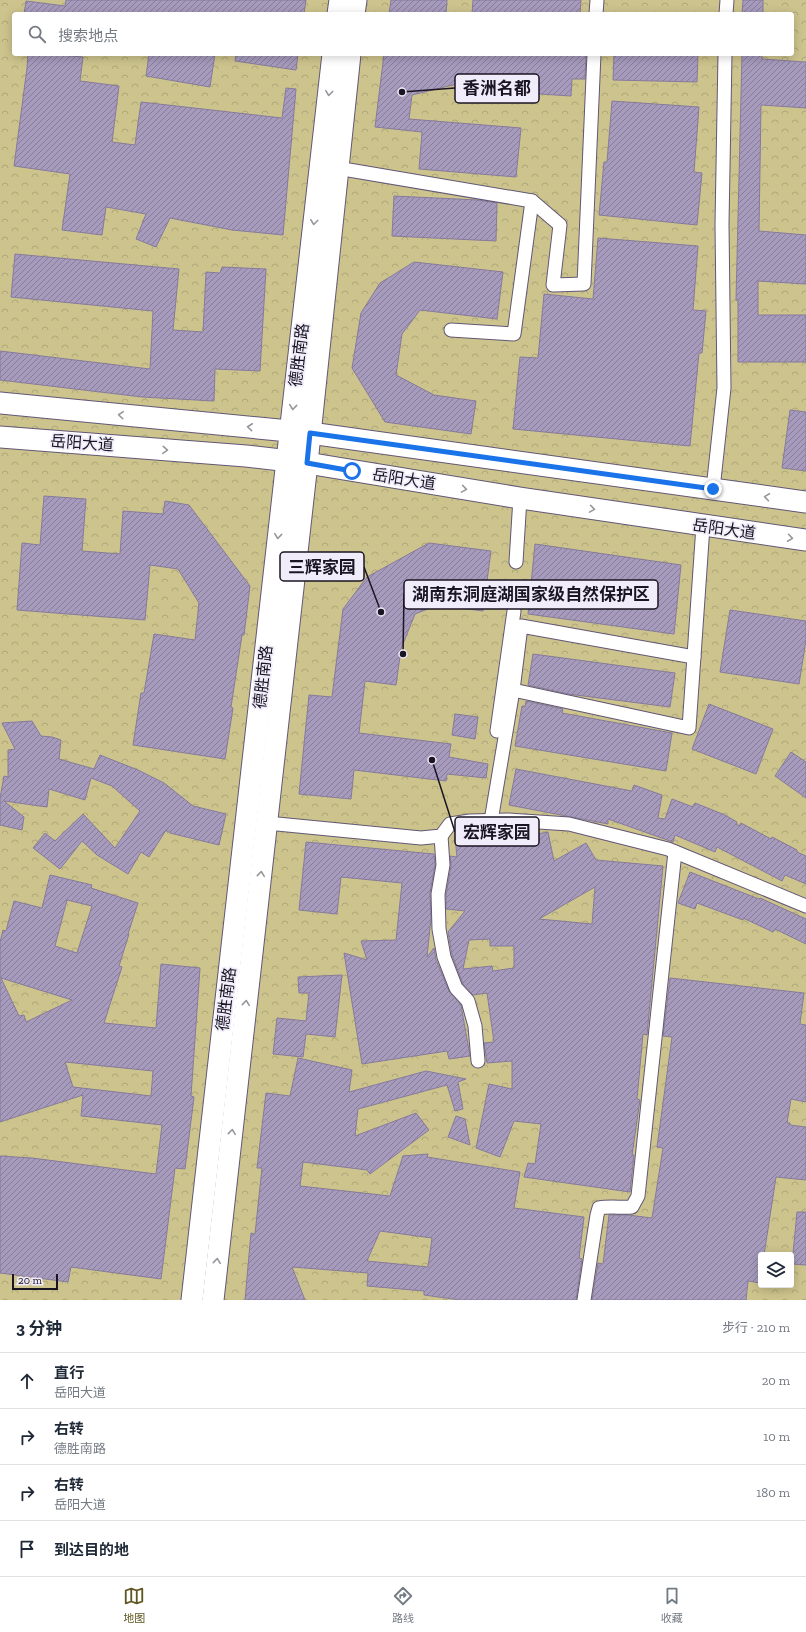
<!DOCTYPE html>
<html lang="zh">
<head>
<meta charset="utf-8">
<style>
	body { margin:0; font-family:"Zilla Slab","Noto Sans SC",serif; background:#f6f6f7; color:#1f2937 }
	.controls { position:absolute; right:12px; bottom:12px; display:grid; overflow:hidden; border-radius:4px; box-shadow:0 2px 10px #0003 }
	.controls button { width:36px; height:36px; display:grid; place-items:center; padding:0; border:0; border-bottom:1px solid #e0e1e3; background:#fff; color:#1f2937; font:20px sans-serif }
	.scale { position:absolute; left:12px; bottom:10px; width:46px; box-sizing:border-box; padding-left:4px; border:2px solid #1a1522; border-top:0; font-size:11px; line-height:14px; white-space:nowrap; color:#1a1522; -webkit-text-stroke:3px #f0ecfa; paint-order:stroke }
	.stop { position:absolute; width:12px; height:12px; margin:-9px; border:3px solid #1a73e8; border-radius:50%; background:#fff }
	.stop.end { background:#1a73e8; border-color:#fff; box-shadow:0 1px 4px #0008 }
	.list { margin:0; padding:0; list-style:none }
	h2 { display:flex; justify-content:space-between; align-items:center; height:52px; margin:0; padding:0 16px; font-size:17px }
	h2 small { font-size:13px; font-weight:400; color:#747a83 }
	.list li { display:grid; grid-template-columns:26px 1fr auto; gap:12px; align-items:center; box-sizing:border-box; height:56px; padding:0 16px; border-top:1px solid #e0e1e3 }
	.list b { display:block; font-size:15px; white-space:nowrap }
	.list p { margin:0; font-size:13px; white-space:nowrap; color:#747a83 }
	.list em { font-size:13px; font-style:normal; color:#747a83 }
	.icon { flex:none; width:22px; height:22px; fill:none; stroke:currentColor; stroke-width:2; stroke-linecap:round; stroke-linejoin:round }
	.map { position:relative; flex:none; width:806px; height:1300px; overflow:hidden }
	.search { position:absolute; background:#fff; box-shadow:0 2px 10px #0003; left:12px; right:12px; top:12px; height:44px; display:flex; align-items:center; gap:10px; box-sizing:border-box; padding:0 14px; border-radius:4px; color:#747a83; font-size:15px }
	.sheet { height:276px; background:#fff }
	nav { display:flex; justify-content:space-around; align-items:center; box-sizing:border-box; height:56px; border-top:1px solid #e0e1e3; background:#fff; font-size:11px; color:#747a83 }
	nav a { display:grid; justify-items:center; gap:2px }
	nav .on { color:#5f5622 }
	.map>svg:first-child { display:block }
</style>
</head>
<body>
<div class="map">
<svg width="806" height="1300" viewBox="0 0 806 1300">
	<defs>
		<pattern id="forest-crowns" width="20" height="18" patternUnits="userSpaceOnUse"><rect width="20" height="18" fill="#cdc38d"/><path d="M2 6a3 3 0 1 1 6 0M12 15a3 3 0 1 1 6 0" fill="none" stroke="#afa779"/></pattern>
		<pattern id="building-hatch" width="6" height="6" patternUnits="userSpaceOnUse"><rect width="6" height="6" fill="#a79bbd"/><path d="M-1 1l2-2M0 6l6-6M5 7l2-2" fill="none" stroke="#877d99"/></pattern>
	</defs>
	<rect width="100%" height="100%" fill="#e6dafe"/>
	<path fill="url(#forest-crowns)" fill-rule="evenodd" d="M0,0H806V1300H0ZM14,14H792V54H14ZM761,1255H791V1285H761Z"/>
	<g fill="url(#building-hatch)" stroke="#867b9b" fill-rule="evenodd">
		<path d="M66,0H306L304,14H24L26,1L65,6Z"/>
		<path d="M391,0H447L446,14H389Z"/>
		<path d="M473,0H581L580,14H472Z"/>
		<path d="M743,0H763V14H742Z"/>
		<path d="M28,54H47L83,57L80,81L119,86L112,142L135,145L141,102L282,118L286,88L296,89L283,235L232,230L170,218L156,247L136,239L146,214L106,207L102,235L62,230L70,174L14,166L27,68Z"/>
		<path d="M149,54H215L210,87L146,76Z"/>
		<path d="M236,54H298L296,70L235,61Z"/>
		<path d="M384,54H586L585,79H572L571,96L460,89L461,83L412,95L409,119L521,128L516,177L419,169L422,132L375,127Z"/>
		<path d="M614,54H698L697,82L613,80Z"/>
		<path d="M742,54H762V59L806,62V108L761,105L759,231L806,235V284L758,281V315H806V362H738V300H736Z"/>
		<path d="M612,101L699,107L694,172L702,173L697,225L599,215L604,162H607Z"/>
		<path d="M394,196L478,200L497,203L496,241L392,236Z"/>
		<path d="M598,238L698,246L693,310L706,311L702,353H699L690,446L513,429L520,357L538,358L544,294L593,299Z"/>
		<path d="M15,254L179,269L173,330L203,332L206,272L220,273L222,267L266,269L260,371L215,369L214,401L142,397L0,380V351L150,369L153,311L11,297Z"/>
		<path d="M414,262L503,272L497,319L420,310L402,334L396,375L434,395L476,401L471,434L385,422L352,368L361,313L380,283Z"/>
		<path d="M790,410L806,412V471L782,468Z"/>
		<path d="M44,496L86,499L82,551L120,554L123,511L163,514L165,501L189,505L250,586L244,635H242L231,707L233,708L225,759L133,745L141,693H144L154,634L195,640L199,603L178,569L150,565L145,620L17,610L22,543L40,545Z"/>
		<path d="M429,543L491,551L483,611L438,605L415,614L401,649L396,685L365,681L359,733L451,744L449,757L488,764L486,778L447,774L446,781L354,770L351,799L299,794L309,695L332,697L343,609L367,577Z"/>
		<path d="M535,544L681,565L674,634L528,614Z"/>
		<path d="M730,610L806,621V640L799,684L720,672Z"/>
		<path d="M533,654L675,673L670,707L568,694L528,685Z"/>
		<path d="M526,701L563,709L562,713L672,733L666,771L515,746L522,706L525,707Z"/>
		<path d="M709,704L773,729L756,774L692,749Z"/>
		<path d="M455,714L478,717L475,739L452,735Z"/>
		<path d="M32,721L41,736L52,737L61,740L59,759L94,769L100,755L138,770L164,783L193,806L226,814L219,845L170,833L166,830L149,857L141,852L128,874L97,855L82,841L60,869L33,848L45,833L55,841L83,814L115,848L140,811L112,786L91,778L85,800L49,789L47,807L4,801L24,817L22,830L0,825V798L4,776L8,777V750L15,749L2,723Z"/>
		<path d="M791,752L806,762V798L775,776Z"/>
		<path d="M516,769L632,791L634,785L662,795L658,818L665,819L672,799L693,807L695,803L725,815L737,822L736,824L739,826L741,823L771,839L772,837L797,850V852L806,856V884L785,875L782,881L717,847L715,852L675,835L673,842L608,819V824L509,805Z"/>
		<path d="M505,832V840L548,832L554,861L586,843L596,860L663,866L647,1035L643,1034L637,1099L640,1100L632,1155H634L630,1192L524,1177L528,1163L535,1164L541,1124L514,1121L500,1157L476,1148L489,1084L512,1089V1061L487,1063L484,1043L494,1042L487,993L473,995L463,984L452,955L448,932L465,911L446,909V895L451,866L450,856L457,857L455,837ZM595,887L592,924L539,919ZM490,939V946H514V968L493,971L492,966L463,969L469,940Z"/>
		<path d="M306,842L434,854L435,865L430,893L431,918L427,957L434,948L436,960L449,991L461,1005L470,1056L449,1059L447,1051L362,1064L344,953L367,960L361,941L396,940L402,883L341,877L337,914L299,910Z"/>
		<path d="M690,872L759,899L760,898L806,919V944L775,929L773,932L743,918V920L697,903L695,909L678,903Z"/>
		<path d="M50,875L92,885L91,888L138,903L128,934H129L119,966L122,967L104,1023L156,1028L161,964L200,968L191,1096L194,1097L185,1169L175,1168L161,1279L71,1267L68,1282L0,1273V1156L32,1158L156,1174L162,1125L81,1116L83,1095L0,1122V942L3,930L6,931L14,901L42,908ZM67,900L92,906L77,953L55,946ZM1,978L72,1000L26,1022L24,1015L19,1016ZM65,1062L153,1071L151,1096L73,1087Z"/>
		<path d="M342,975L335,1037L306,1034L303,1057L273,1054L277,1018L306,1021L309,993H299L298,977Z"/>
		<path d="M670,978L804,993L800,1024L806,1025V1102L791,1099L787,1123H790V1125L806,1127V1180L776,1177L764,1255H761L760,1283L748,1281L746,1300H592L598,1263L603,1264L609,1215H628L652,1218L663,1148L657,1147L672,1037L663,1036Z"/>
		<path d="M298,1058L352,1070L349,1092L426,1071L466,1079L458,1082L463,1109L455,1111L447,1085L358,1109L355,1136L416,1113L429,1130L370,1174L367,1170L303,1162L300,1186L390,1196L403,1156L428,1154L427,1157L520,1172L514,1208L584,1217L579,1258L582,1259L576,1300H460L424,1295V1291L367,1286L368,1273L292,1267L305,1300H245L251,1233L255,1234L262,1168H257L266,1093L290,1096ZM380,1231L432,1238L428,1267L367,1261Z"/>
		<path d="M456,1116L465,1119L470,1145L448,1137Z"/>
		<path d="M797,1212H806V1265L792,1264Z"/>
	</g>
	<g fill="none" stroke-linecap="round" stroke-linejoin="round">
		<g stroke="#625775" stroke-width="15">
			<g id="minor">
				<path d="M596,14L597,0"/>
				<path d="M726,14L727,0"/>
				<path d="M337,168L532,201L514,334L451,330"/>
				<path d="M532,201L560,225L553,285L584,284L594,54"/>
				<path d="M713,489L724,388L722,224L725,54"/>
				<path d="M516,562L520,498"/>
				<path d="M513,690L521,626L694,657"/>
				<path d="M497,731L514,611"/>
				<path d="M491,821L513,690L689,728L703,526"/>
				<path d="M267,823L421,838L441,836L450,824L470,821L508,820L569,824L668,849L806,906"/>
				<path d="M441,836L443,865L438,894L439,929L444,957L456,988L468,1001L475,1026L478,1061"/>
				<path d="M584,1300L597,1215L599,1208C610,1206 621,1208 632,1207L638,1196L675,852"/>
			</g>
		</g>
		<g stroke="#625775" stroke-width="23">
			<g id="primary">
				<path d="M338,14L340,0"/>
				<path d="M354,14L356,0"/>
				<path d="M0,403L310,433L806,502"/>
				<path d="M0,437L246,456L307,463L520,498L806,540"/>
				<path d="M192,1300L333,54"/>
				<path d="M213,1300L307,463L350,54"/>
			</g>
		</g>
		<use href="#minor" stroke="#fff" stroke-width="13"/>
		<use href="#primary" stroke="#fff" stroke-width="21"/>
	</g>
	<defs><path id="oneway-chevron" d="M-2-3.5L2.5 0L-2 3.5" fill="none" stroke-width="1.6" stroke-linecap="round" stroke-linejoin="round"/></defs>
	<g stroke="#98969c">
		<use href="#oneway-chevron" transform="translate(329 93) rotate(97)"/>
		<use href="#oneway-chevron" transform="translate(314 222) rotate(97)"/>
		<use href="#oneway-chevron" transform="translate(293 407) rotate(96)"/>
		<use href="#oneway-chevron" transform="translate(121 415) rotate(-175)"/>
		<use href="#oneway-chevron" transform="translate(250 427) rotate(-174)"/>
		<use href="#oneway-chevron" transform="translate(165 450) rotate(4)"/>
		<use href="#oneway-chevron" transform="translate(464 489) rotate(9)"/>
		<use href="#oneway-chevron" transform="translate(767 497) rotate(-172)"/>
		<use href="#oneway-chevron" transform="translate(592 509) rotate(9)"/>
		<use href="#oneway-chevron" transform="translate(278 536) rotate(96)"/>
		<use href="#oneway-chevron" transform="translate(790 538) rotate(8)"/>
		<use href="#oneway-chevron" transform="translate(261 874) rotate(-84)"/>
		<use href="#oneway-chevron" transform="translate(246 1003) rotate(-84)"/>
		<use href="#oneway-chevron" transform="translate(232 1132) rotate(-84)"/>
		<use href="#oneway-chevron" transform="translate(217 1261) rotate(-84)"/>
	</g>
	<g fill="none" stroke-linecap="round" stroke-linejoin="round">
		<path stroke="#1a73e8" stroke-width="5" d="M352,471L307,463L310,433L713,489"/>
	</g>
	<g text-anchor="middle" dominant-baseline="central" stroke-width="3.5" stroke-linejoin="round" paint-order="stroke">
		<g font-size="16" fill="#1a1522" stroke="#f0ecfa">
			<text transform="translate(299 355) rotate(-83)">德胜南路</text>
			<text transform="translate(82 443) rotate(4)">岳阳大道</text>
			<text transform="translate(404 479) rotate(9)">岳阳大道</text>
			<text transform="translate(724 529) rotate(8)">岳阳大道</text>
			<text transform="translate(263 677) rotate(-84)">德胜南路</text>
			<text transform="translate(226 999) rotate(-83)">德胜南路</text>
		</g>
	</g>
	<path fill="none" stroke="#1a1522" stroke-width="1.5" d="M402 92L455 88M381 612L364 567M403 654L404 594M432 760L455 832"/>
	<g fill="#1a1522" stroke="#f0ecfa" stroke-width="1.5">
		<circle cx="402" cy="92" r="4"/>
		<circle cx="381" cy="612" r="4"/>
		<circle cx="403" cy="654" r="4"/>
		<circle cx="432" cy="760" r="4"/>
	</g>
	<g fill="#f0ecfa" stroke="#1a1522" stroke-width="1.5">
		<rect x="455" y="74" width="84" height="29" rx="4"/>
		<rect x="280" y="552" width="84" height="29" rx="4"/>
		<rect x="404" y="580" width="254" height="29" rx="4"/>
		<rect x="455" y="817" width="84" height="29" rx="4"/>
	</g>
	<g font-size="17" text-anchor="middle" font-weight="bold" fill="#1a1522">
		<text x="497" y="94">香洲名都</text>
		<text x="322" y="573">三辉家园</text>
		<text x="531" y="600">湖南东洞庭湖国家级自然保护区</text>
		<text x="497" y="838">宏辉家园</text>
	</g>
</svg>
<div class="controls">
<button><svg class="icon" aria-label="layers" viewBox="0 0 24 24"><path d="M12 4l9 5-9 5-9-5zM3 14l9 5 9-5"/></svg></button>
</div>
<div class="scale">20 m</div>
<div class="stop" style="left:352px;top:471px"></div>
<div class="stop end" style="left:713px;top:489px"></div>
<div class="search"><svg class="icon" aria-label="search" viewBox="0 0 24 24"><circle cx="10" cy="10" r="6"/><path d="M15 15l6 6"/></svg>搜索地点</div>
</div>
<section class="sheet">
<h2>3 分钟<small>步行 · 210 m</small></h2>
<ul class="list">
<li><svg class="icon" aria-label="ahead" viewBox="0 0 24 24"><path d="M12 20V5M6 11l6-6 6 6"/></svg><div><b>直行</b><p>岳阳大道</p></div><em>20 m</em></li>
<li><svg class="icon" aria-label="right" viewBox="0 0 24 24"><path d="M7 20v-9h11M14 6l5 5-5 5"/></svg><div><b>右转</b><p>德胜南路</p></div><em>10 m</em></li>
<li><svg class="icon" aria-label="right" viewBox="0 0 24 24"><path d="M7 20v-9h11M14 6l5 5-5 5"/></svg><div><b>右转</b><p>岳阳大道</p></div><em>180 m</em></li>
<li><svg class="icon" aria-label="arrive" viewBox="0 0 24 24"><path d="M6 21V4h12l-3 4 3 4H6"/></svg><div><b>到达目的地</b></div></li>
</ul>
</section>
<nav>
<a class="on"><svg class="icon" aria-label="map" viewBox="0 0 24 24"><path d="M3 6l6-2 6 2 6-2v14l-6 2-6-2-6 2zM9 4v14M15 6v14"/></svg>地图</a>
<a><svg class="icon" aria-label="directions" viewBox="0 0 24 24"><path d="M12 3l9 9-9 9-9-9zM9 14v-3h6M13 9l2 2-2 2"/></svg>路线</a>
<a><svg class="icon" aria-label="saved" viewBox="0 0 24 24"><path d="M7 4h10v16l-5-4-5 4z"/></svg>收藏</a>
</nav>
</body>
</html>
